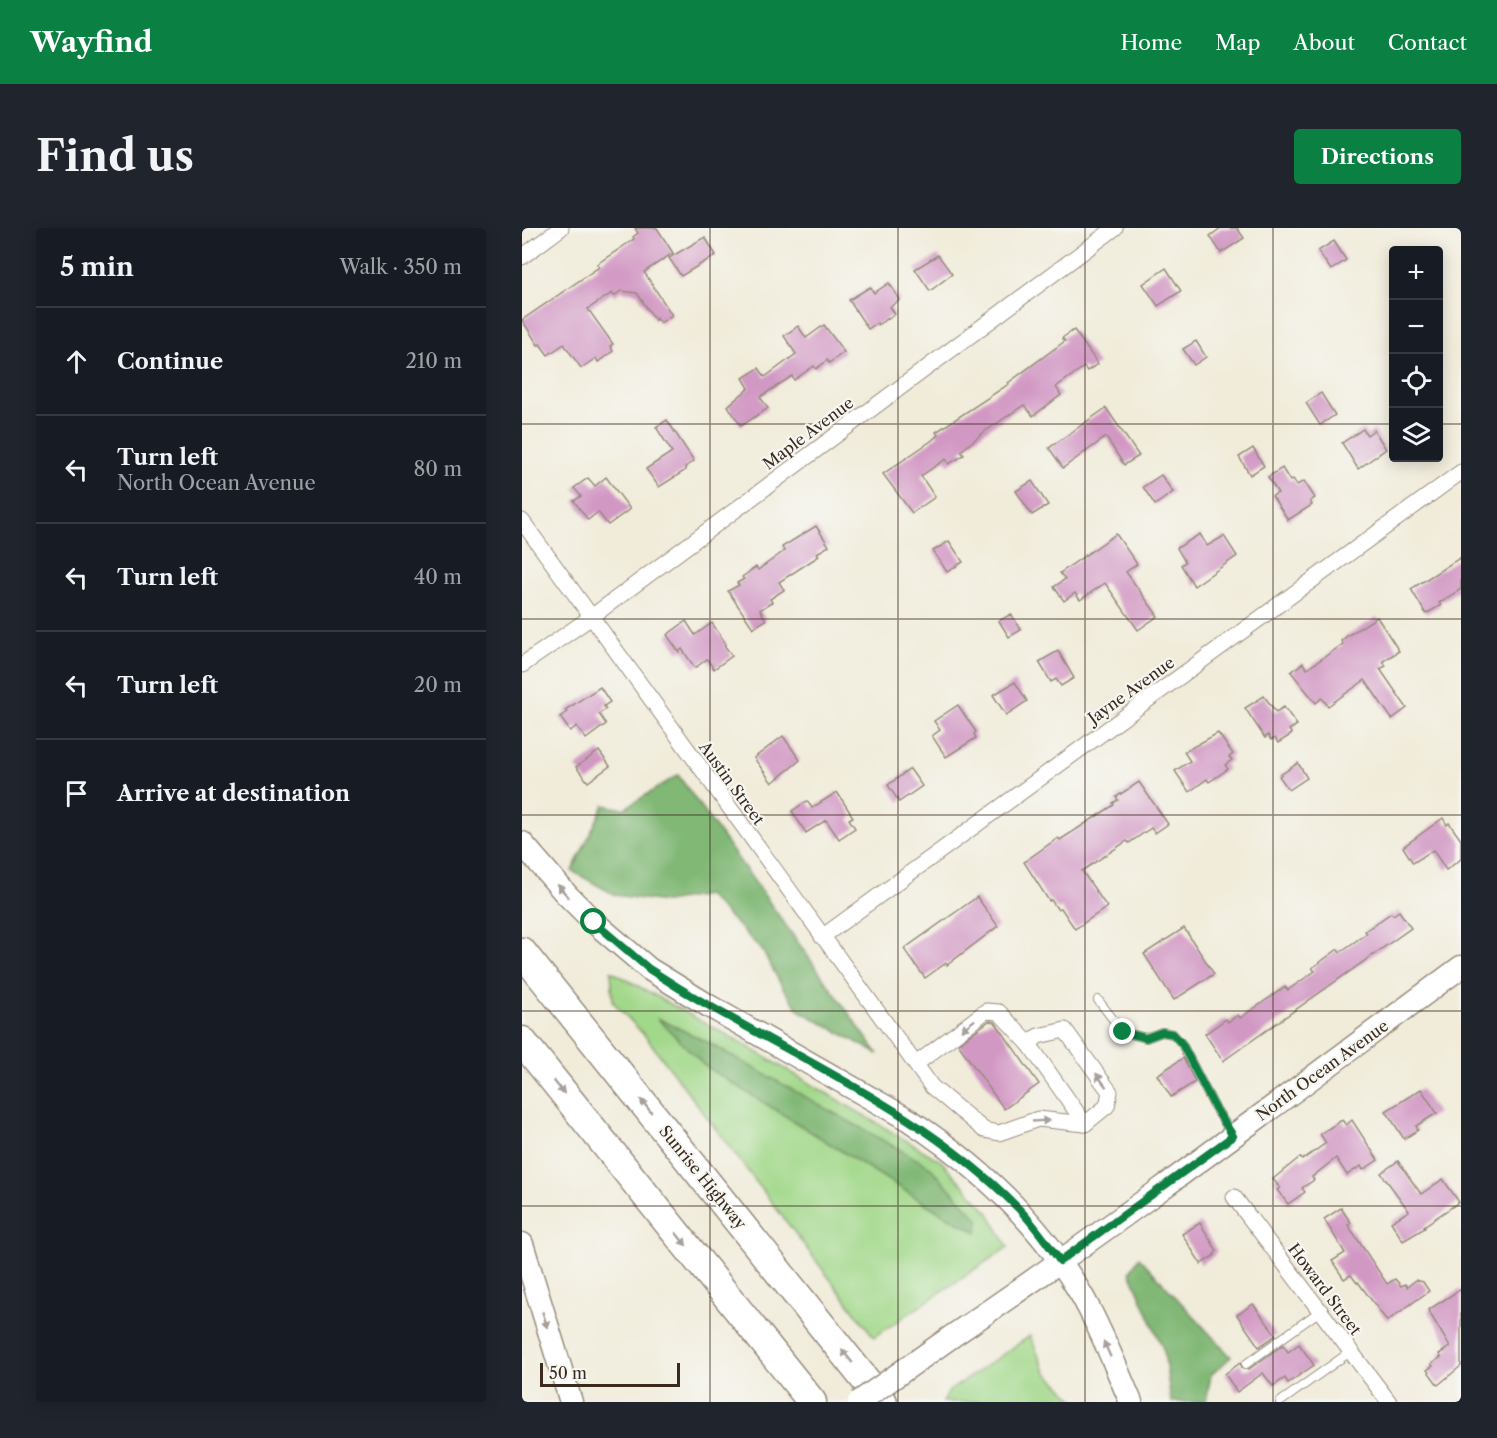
<!DOCTYPE html>
<html lang="en">
<head>
<meta charset="utf-8">
<style>
	body { margin:0; font-family:"Libre Caslon Text",serif; background:#20242c; color:#f1f3f6 }
	.controls { position:absolute; right:18px; top:18px; display:grid; overflow:hidden; border-radius:6px; box-shadow:0 3px 15px #0003 }
	.controls button { width:54px; height:54px; display:grid; place-items:center; padding:0; border:0; border-bottom:2px solid #363941; background:#171b24; color:#f1f3f6; font:30px sans-serif }
	.scale { position:absolute; left:18px; bottom:15px; width:140px; box-sizing:border-box; padding-left:6px; border:3px solid #3b2a1e; border-top:0; font-size:16px; line-height:21px; white-space:nowrap; color:#3b2a1e; -webkit-text-stroke:4px #f6f6f2; paint-order:stroke }
	.stop { position:absolute; width:18px; height:18px; margin:-14px; border:4px solid #0b8043; border-radius:50%; background:#fff }
	.stop.end { background:#0b8043; border-color:#fff; box-shadow:0 2px 6px #0008 }
	.list { margin:0; padding:0; list-style:none }
	h2 { display:flex; justify-content:space-between; align-items:center; height:78px; margin:0; padding:0 24px; font-size:26px }
	h2 small { font-size:20px; font-weight:400; color:#9ea1a6 }
	.list li { display:grid; grid-template-columns:39px 1fr auto; gap:18px; align-items:center; box-sizing:border-box; height:108px; padding:0 24px; border-top:2px solid #363941 }
	.list b { display:block; font-size:22px; white-space:nowrap }
	.list p { margin:0; font-size:20px; white-space:nowrap; color:#9ea1a6 }
	.list em { font-size:20px; font-style:normal; color:#9ea1a6 }
	.icon { flex:none; width:33px; height:33px; fill:none; stroke:currentColor; stroke-width:2; stroke-linecap:round; stroke-linejoin:round }
	.map { position:relative; flex:none; width:939px; height:1174px; overflow:hidden; border-radius:6px }
	header { display:flex; align-items:center; gap:36px; box-sizing:border-box; height:84px; padding:0 30px; background:#0b8043; color:#fff }
	header strong { font-size:28px }
	nav { display:flex; gap:33px; margin-inline-start:auto; font-size:21px }
	.intro { display:flex; align-items:center; justify-content:space-between; box-sizing:border-box; height:144px; padding:0 36px }
	h1 { margin:0; font-size:42px }
	.button { padding:15px 27px; border-radius:6px; background:#0b8043; color:#fff; font-size:21px; font-weight:700 }
	main { display:flex; gap:36px; padding:0 36px }
	aside { flex:1; background:#171b24; border-radius:6px; box-shadow:0 3px 15px #0003 }
	.map>svg:first-child { display:block }
</style>
</head>
<body>
<header>
<strong>Wayfind</strong>
<nav><a>Home</a><a>Map</a><a>About</a><a>Contact</a></nav>
</header>
<div class="intro"><h1>Find us</h1><a class="button">Directions</a></div>
<main>
<aside>
<h2>5 min<small>Walk · 350 m</small></h2>
<ul class="list">
<li><svg class="icon" aria-label="ahead" viewBox="0 0 24 24"><path d="M12 20V5M6 11l6-6 6 6"/></svg><div><b>Continue</b></div><em>210 m</em></li>
<li><svg class="icon" aria-label="left" viewBox="0 0 24 24"><path d="M17 20v-9H6M10 6l-5 5 5 5"/></svg><div><b>Turn left</b><p>North Ocean Avenue</p></div><em>80 m</em></li>
<li><svg class="icon" aria-label="left" viewBox="0 0 24 24"><path d="M17 20v-9H6M10 6l-5 5 5 5"/></svg><div><b>Turn left</b></div><em>40 m</em></li>
<li><svg class="icon" aria-label="left" viewBox="0 0 24 24"><path d="M17 20v-9H6M10 6l-5 5 5 5"/></svg><div><b>Turn left</b></div><em>20 m</em></li>
<li><svg class="icon" aria-label="arrive" viewBox="0 0 24 24"><path d="M6 21V4h12l-3 4 3 4H6"/></svg><div><b>Arrive at destination</b></div></li>
</ul>
</aside>
<div class="map">
<svg width="939" height="1174" viewBox="0 0 939 1174">
	<rect width="100%" height="100%" fill="#f6f6f2"/>
	<filter id="ink" filterUnits="userSpaceOnUse"><feTurbulence type="fractalNoise" baseFrequency=".0167" numOctaves="2"/><feDisplacementMap in="SourceGraphic" scale="12" xChannelSelector="R" yChannelSelector="G"/><feConvolveMatrix kernelMatrix="1 2 1 2 8 2 1 2 1" color-interpolation-filters="sRGB"/></filter>
	<filter id="wash" filterUnits="userSpaceOnUse"><feTurbulence type="fractalNoise" baseFrequency=".008" numOctaves="4" result="noise"/><feDisplacementMap in="SourceGraphic" scale="24" xChannelSelector="R" yChannelSelector="G"/><feGaussianBlur stdDeviation="1.35" result="paint"/><feColorMatrix in="noise" values="0 0 0 0 0 0 0 0 0 0 0 0 0 0 0 0 0 1.4 0 .05"/><feComposite in="paint" operator="in"/></filter>
	<g filter="url(#wash)">
		<rect width="100%" height="100%" fill="#f1ecda"/>
		<g fill="#a2d88a" stroke="#6e8154" stroke-width="1.5">
			<path d="M89,743L228,820L419,933L466,984L486,1019L352,1109L124,809L91,774Z"/>
			<path d="M508,1108L523,1143L555,1174H421L427,1163Z"/>
		</g>
		<g fill="#81b876" stroke="#5e714a" stroke-width="1.5">
			<path d="M156,547L356,826L278,783L261,760L240,722L185,667L143,674L93,667L50,643L82,577L102,581Z"/>
			<path d="M135,790L187,815L407,938L457,992L455,1004L414,982L183,838Z"/>
			<path d="M617,1029L709,1129L689,1147L684,1174H649L642,1123L608,1044Z"/>
		</g>
		<g id="blocks">
			<g fill="#d298c4">
				<path d="M113,0H135L151,25L122,44L150,87L138,95L135,90L133,92L115,65L99,63L92,68L90,65L66,81L91,116L88,118L91,123L76,134L74,130L59,140L42,116L26,127L18,116L16,117L0,92L77,39L75,36L112,11L111,9L116,5Z"/>
				<path d="M699,0H715L722,10L699,25L688,8Z"/>
				<path d="M183,9L194,27L159,48L147,30Z"/>
				<path d="M812,13L824,32L809,42L796,23Z"/>
				<path d="M416,27L430,46L408,63L393,41Z"/>
				<path d="M644,40L659,63L636,78L621,56Z"/>
				<path d="M367,55L378,72L368,79L373,86L356,97L355,95L346,101L327,72L348,59L352,65Z"/>
				<path d="M302,97L322,124L307,135L305,132L294,141L292,138L272,152L270,148L238,169L246,180L219,198L206,178L227,160L221,150L237,140L243,149L274,126L262,108L276,98L284,110Z"/>
				<path d="M552,102L576,136L565,143L562,139L534,159L539,167L511,188L502,177L462,204L439,223L442,227L427,236L424,231L399,248L413,269L390,285L361,246L409,213L416,207L414,204L487,156L486,155L543,113L540,110Z"/>
				<path d="M674,113L684,129L672,137L661,121Z"/>
				<path d="M799,165L813,187L798,197L784,175Z"/>
				<path d="M584,180L617,228L602,237L584,209L541,240L527,220Z"/>
				<path d="M145,192L172,233L163,239L164,242L137,259L124,241L150,224L134,199Z"/>
				<path d="M841,201L845,207L852,202L864,221L836,241L820,215Z"/>
				<path d="M731,220L742,238L728,247L717,229Z"/>
				<path d="M760,240L768,253L771,251L775,257L782,253L793,270L788,273L790,277L766,292L750,268L756,265L746,249Z"/>
				<path d="M639,247L651,264L633,277L621,259Z"/>
				<path d="M84,249L108,281L86,297L76,284L66,292L52,273L59,268L52,260L66,250L73,258Z"/>
				<path d="M510,253L526,277L510,287L494,263Z"/>
				<path d="M294,298L307,318L295,325L297,328L257,354L262,362L248,371L250,374L238,382L244,392L231,400L206,363L217,357L215,355L222,351L220,349L234,339L236,342L262,323L260,319Z"/>
				<path d="M594,306L615,336L604,344L636,388L616,402L583,355L558,372L553,365L542,373L532,359L543,351L538,345Z"/>
				<path d="M678,306L685,318L702,308L715,328L672,358L659,337L663,334L655,320Z"/>
				<path d="M427,313L441,334L425,344L411,323Z"/>
				<path d="M939,329V361L917,375L919,377L904,386L889,361Z"/>
				<path d="M489,386L499,402L487,409L477,393Z"/>
				<path d="M855,389L877,423L861,433L864,438L858,441L885,480L870,491L843,452L806,478L800,470L794,475L769,444L781,435L785,441L821,416L819,413L825,408Z"/>
				<path d="M164,393L173,407L190,395L204,416L202,417L210,428L192,441L185,431L173,440L160,421L157,424L145,407Z"/>
				<path d="M536,423L552,450L539,458L534,451L529,454L517,434Z"/>
				<path d="M493,454L505,473L484,487L471,467Z"/>
				<path d="M78,459L88,474L82,478L84,481L77,486L84,496L64,511L55,498L48,503L38,489L45,484L43,482Z"/>
				<path d="M742,468L754,484L762,479L775,497L767,502L770,506L756,515L753,510L749,512L746,507L743,510L723,480Z"/>
				<path d="M436,477L454,504L452,506L454,510L424,529L410,508L418,502L412,493Z"/>
				<path d="M696,505L711,526L707,529L710,532L703,537L706,541L687,554L685,551L667,564L653,543L668,533L662,524Z"/>
				<path d="M261,508L278,532L250,555L232,530Z"/>
				<path d="M77,523L88,538L66,554L54,539Z"/>
				<path d="M776,535L785,550L767,562L757,548Z"/>
				<path d="M388,541L400,558L377,574L366,557Z"/>
				<path d="M617,554L646,596L633,605L629,600L607,615L605,613L560,643L585,679L553,701L539,680L536,682L529,672L527,673L502,634L536,610L538,612L592,577L591,575L596,572L594,569Z"/>
				<path d="M315,564L331,589L327,591L333,600L317,611L304,592L284,605L270,583L285,573L290,580Z"/>
				<path d="M921,590L925,597L927,595L939,612V631L924,642L911,622L891,635L881,619Z"/>
				<path d="M455,669L476,698L425,737L424,735L403,750L382,721Z"/>
				<path d="M877,683L889,700L701,833L683,806L704,791L706,794L716,787L718,790L763,759L766,762L793,743L790,740L816,721L818,724L845,705L843,703L869,685L871,687Z"/>
				<path d="M662,700L692,746L652,772L622,726Z"/>
				<path d="M467,793L473,794L517,856L482,881L436,816Z"/>
				<path d="M661,830L673,854L649,869L635,847Z"/>
				<path d="M899,861L915,885L894,898L896,902L882,911L864,883Z"/>
				<path d="M820,892L824,897L830,892L856,932L841,942L839,938L825,947L814,930L790,949L792,952L780,960L783,964L766,976L755,962L758,960L751,951L778,929L780,932L804,915L798,906Z"/>
				<path d="M876,933L899,966L921,951L937,974L902,998L903,1000L881,1013L869,994L887,983L859,945Z"/>
				<path d="M819,980L829,995L826,997L865,1056L873,1051L879,1058L883,1056L885,1059L894,1052L901,1054L907,1063L865,1093L836,1054L835,1055L829,1047L822,1051L810,1033L823,1025L802,991Z"/>
				<path d="M678,995L695,1023L692,1026L693,1027L679,1036L660,1006Z"/>
				<path d="M939,1061V1138L916,1157L905,1142L911,1138L909,1136L919,1129L917,1126L928,1119L906,1082Z"/>
				<path d="M731,1076L754,1107L737,1119L715,1087Z"/>
				<path d="M777,1116L792,1137L766,1155L763,1150L751,1158L741,1145L715,1164L703,1146L718,1135L721,1141H727L761,1117L766,1124Z"/>
			</g>
		</g>
	</g>
	<g filter="url(#ink)">
		<use href="#blocks" fill-opacity="0" stroke="#968b7c" stroke-width="1.5"/>
		<g fill="none" stroke-linecap="round" stroke-linejoin="round">
			<g stroke="#968b7c" stroke-width="10">
				<g id="lane">
					<path d="M576,772L601,804L624,810L640,804L651,806L660,816L692,878L710,906"/>
					<path d="M724,1136L798,1083"/>
					<path d="M758,1174L828,1124"/>
				</g>
			</g>
			<g stroke="#968b7c" stroke-width="17">
				<g id="street">
					<path d="M0,29L39,0"/>
					<path d="M0,293L410,859L462,902L477,905L516,891L563,896L585,878L588,864L543,802L516,808L507,816"/>
					<path d="M0,437L68,390L593,0"/>
					<path d="M300,709L939,244"/>
					<path d="M394,836L464,783L477,784L507,816L563,896"/>
					<path d="M712,969L867,1174"/>
				</g>
			</g>
			<g stroke="#968b7c" stroke-width="25">
				<g id="secondary">
					<path d="M0,615L44,666L72,694L127,741L187,778L387,892C457,938 517,993 559,1066C579,1100 593,1138 609,1174"/>
					<path d="M0,1016L49,1174"/>
					<path d="M429,1109C603,991 770,864 939,739"/>
				</g>
			</g>
			<g stroke="#968b7c" stroke-width="31">
				<g id="highway">
					<path d="M0,724L361,1174"/>
					<path d="M0,813L290,1174"/>
				</g>
			</g>
			<use href="#lane" stroke="#fff" stroke-width="8"/>
			<use href="#street" stroke="#fff" stroke-width="15"/>
			<use href="#secondary" stroke="#fff" stroke-width="22"/>
			<use href="#highway" stroke="#fff" stroke-width="28"/>
			<g stroke="#968b7c" stroke-width="25" stroke-linecap="butt">
				<path id="secondary-bridge" d="M337,1174L429,1109"/>
			</g>
			<use href="#secondary-bridge" stroke="#fff" stroke-width="22"/>
		</g>
		<defs><path id="oneway-solid" d="M-6-.8H1V-3.2L6.5 0L1 3.2V.8H-6Z" transform="scale(1.5)"/></defs>
		<g fill="#a79f9a">
			<use href="#oneway-solid" transform="translate(41 663) rotate(-132)"/>
			<use href="#oneway-solid" transform="translate(446 797) rotate(143)"/>
			<use href="#oneway-solid" transform="translate(579 852) rotate(-127)"/>
			<use href="#oneway-solid" transform="translate(37 859) rotate(51)"/>
			<use href="#oneway-solid" transform="translate(124 878) rotate(-129)"/>
			<use href="#oneway-solid" transform="translate(519 893) rotate(-3)"/>
			<use href="#oneway-solid" transform="translate(159 1011) rotate(51)"/>
			<use href="#oneway-solid" transform="translate(23 1092) rotate(73)"/>
			<use href="#oneway-solid" transform="translate(585 1121) rotate(-114)"/>
			<use href="#oneway-solid" transform="translate(325 1128) rotate(-129)"/>
		</g>
	</g>
	<g fill="none" stroke-linecap="round" stroke-linejoin="round" filter="url(#ink)">
		<path stroke="#0b8043" stroke-width="8" d="M72,694L127,741L157,760C272,830 401,882 496,980C512,996 525,1015 538,1033L711,908L692,878L660,816L651,806L640,804L624,810L601,804"/>
	</g>
	<path fill="none" stroke="#3b2a1e" stroke-width="1.5" stroke-opacity="0.55" d="M188,0V1174M376,0V1174M563,0V1174M751,0V1174M0,196H872M916,196H939M0,391H939M0,587H939M0,783H939M0,978H939"/>
	<g text-anchor="middle" dominant-baseline="central" stroke-width="4.5" stroke-linejoin="round" paint-order="stroke">
		<g font-size="16" fill="#3b2a1e" stroke="#f6f6f2">
			<text transform="translate(286 205) rotate(-37)">Maple Avenue</text>
			<text transform="translate(609 462) rotate(-36)">Jayne Avenue</text>
			<text transform="translate(210 555) rotate(54)">Austin Street</text>
			<text transform="translate(800 842) rotate(-36)">North Ocean Avenue</text>
			<text transform="translate(181 949) rotate(51)">Sunrise Highway</text>
			<text transform="translate(803 1061) rotate(53)">Howard Street</text>
		</g>
	</g>
</svg>
<div class="controls">
<button>+</button>
<button>−</button>
<button><svg class="icon" aria-label="locate" viewBox="0 0 24 24"><circle cx="12" cy="12" r="6"/><path d="M12 2v4M12 18v4M2 12h4M18 12h4"/></svg></button>
<button><svg class="icon" aria-label="layers" viewBox="0 0 24 24"><path d="M12 4l9 5-9 5-9-5zM3 14l9 5 9-5"/></svg></button>
</div>
<div class="scale">50 m</div>
<div class="stop" style="left:72px;top:694px"></div>
<div class="stop end" style="left:601px;top:804px"></div>
</div>
</main>
</body>
</html>
